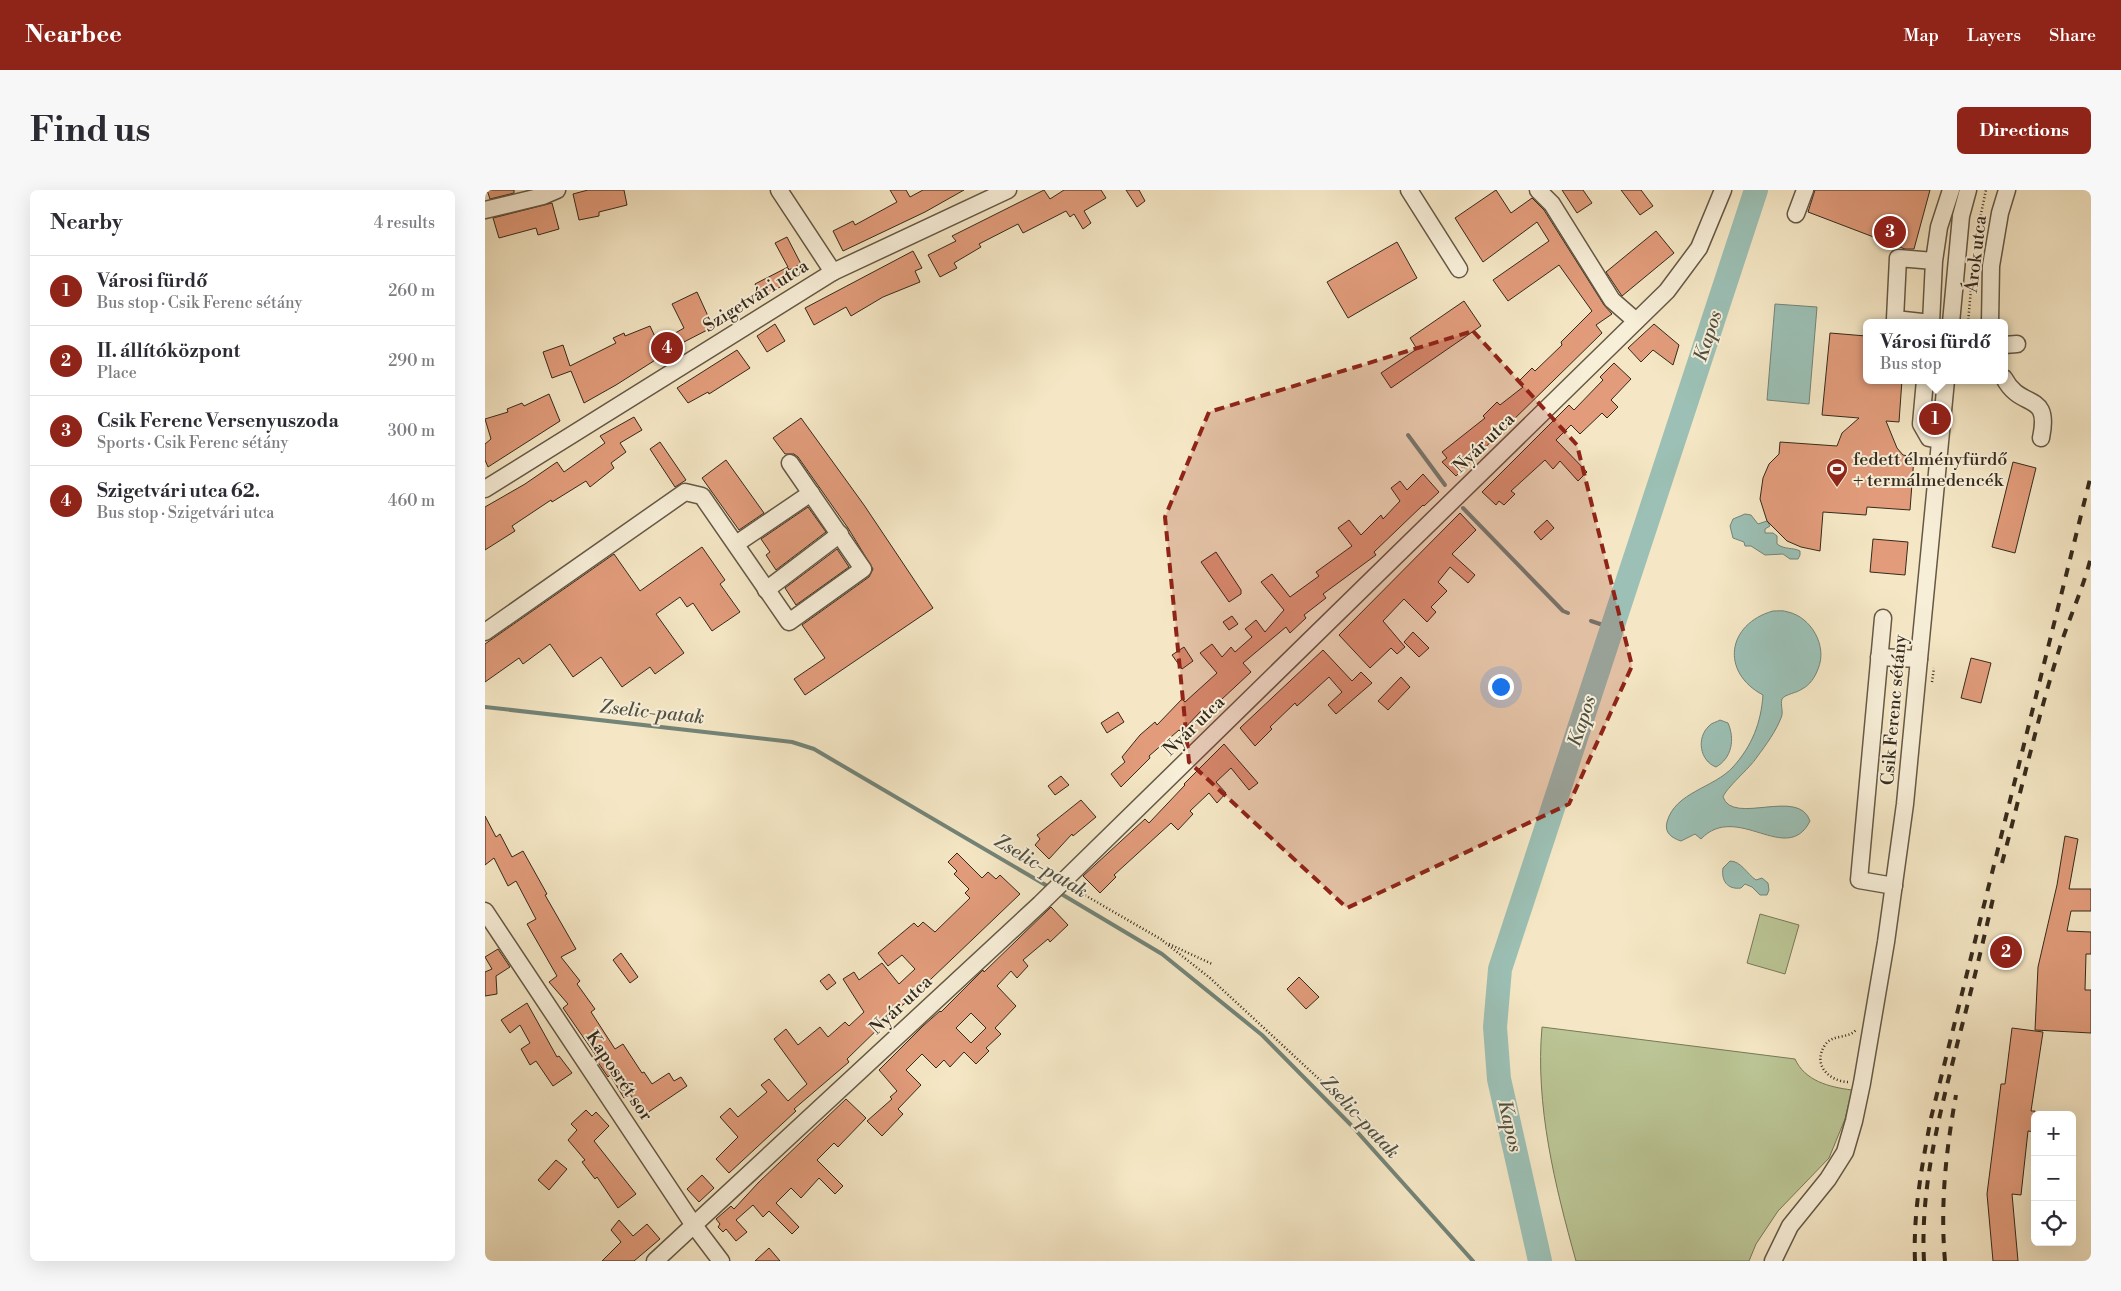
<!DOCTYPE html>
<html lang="en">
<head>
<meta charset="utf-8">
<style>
	body { margin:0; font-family:"Libre Bodoni",serif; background:#f7f7f7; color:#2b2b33 }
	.controls { position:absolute; right:15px; bottom:15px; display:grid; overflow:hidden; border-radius:8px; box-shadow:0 5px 20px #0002 }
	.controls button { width:45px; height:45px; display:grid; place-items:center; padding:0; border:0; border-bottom:1px solid #e1e1e2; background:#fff; color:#2b2b33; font:25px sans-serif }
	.you { position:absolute; left:1015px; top:496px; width:18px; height:18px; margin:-12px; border:4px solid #fff; border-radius:50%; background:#1a73e8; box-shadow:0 0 0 8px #1a73e833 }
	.badge { display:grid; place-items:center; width:32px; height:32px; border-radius:50%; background:#8f2418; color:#fff; font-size:16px; font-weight:700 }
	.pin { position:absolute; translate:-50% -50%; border:2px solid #fff; box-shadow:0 1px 5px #0006 }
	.popup { position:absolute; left:1378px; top:129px; width:145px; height:65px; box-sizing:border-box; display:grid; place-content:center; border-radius:8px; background:#fff; filter:drop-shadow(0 1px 4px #0005); font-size:16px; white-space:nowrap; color:#7c7c81 }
	.popup b { font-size:19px; color:#2b2b33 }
	.popup::after { content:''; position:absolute; left:50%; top:100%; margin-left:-10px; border:10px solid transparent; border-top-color:#fff }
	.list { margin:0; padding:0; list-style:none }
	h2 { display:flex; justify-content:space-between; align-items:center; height:65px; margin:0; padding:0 20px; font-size:21px }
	h2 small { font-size:16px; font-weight:400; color:#7c7c81 }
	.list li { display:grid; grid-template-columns:32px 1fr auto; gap:15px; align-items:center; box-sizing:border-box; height:70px; padding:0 20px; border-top:1px solid #e1e1e2 }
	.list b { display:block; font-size:19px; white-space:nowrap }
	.list p { margin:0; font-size:16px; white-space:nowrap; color:#7c7c81 }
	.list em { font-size:16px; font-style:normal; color:#7c7c81 }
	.icon { flex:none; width:28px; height:28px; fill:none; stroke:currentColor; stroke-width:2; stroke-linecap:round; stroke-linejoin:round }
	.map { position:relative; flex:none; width:1606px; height:1071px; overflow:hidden; border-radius:8px }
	header { display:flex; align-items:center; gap:30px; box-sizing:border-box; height:70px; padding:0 25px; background:#8f2418; color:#fff }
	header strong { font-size:24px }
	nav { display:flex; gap:28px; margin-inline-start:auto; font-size:18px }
	.intro { display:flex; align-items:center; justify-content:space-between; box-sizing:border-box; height:120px; padding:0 30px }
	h1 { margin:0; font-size:35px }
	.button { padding:12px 22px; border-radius:8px; background:#8f2418; color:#fff; font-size:18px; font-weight:700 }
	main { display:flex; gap:30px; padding:0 30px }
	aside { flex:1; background:#fff; border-radius:8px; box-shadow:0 5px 20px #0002 }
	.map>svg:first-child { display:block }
</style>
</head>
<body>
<header>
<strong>Nearbee</strong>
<nav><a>Map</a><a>Layers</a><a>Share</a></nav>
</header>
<div class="intro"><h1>Find us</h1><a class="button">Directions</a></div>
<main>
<aside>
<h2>Nearby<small>4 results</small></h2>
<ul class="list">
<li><span class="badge">1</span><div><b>Városi fürdő</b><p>Bus stop · Csik Ferenc sétány</p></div><em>260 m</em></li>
<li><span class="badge">2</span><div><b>II. állítóközpont</b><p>Place</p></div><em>290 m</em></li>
<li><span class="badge">3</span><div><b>Csik Ferenc Versenyuszoda</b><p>Sports · Csik Ferenc sétány</p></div><em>300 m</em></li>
<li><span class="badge">4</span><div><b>Szigetvári utca 62.</b><p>Bus stop · Szigetvári utca</p></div><em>460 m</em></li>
</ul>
</aside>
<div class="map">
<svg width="1606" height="1071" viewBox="0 0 1606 1071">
	<rect width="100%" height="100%" fill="#f5e7c5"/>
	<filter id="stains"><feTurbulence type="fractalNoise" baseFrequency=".004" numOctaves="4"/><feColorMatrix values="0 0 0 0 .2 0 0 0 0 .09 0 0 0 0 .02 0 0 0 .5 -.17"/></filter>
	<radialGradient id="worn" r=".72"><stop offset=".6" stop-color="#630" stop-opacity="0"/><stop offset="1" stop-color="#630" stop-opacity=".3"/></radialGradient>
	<g fill="#bbc595" stroke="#787858">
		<path d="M1275,724L1314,735L1300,784L1262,773Z"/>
		<path d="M1057,837L1310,869C1320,891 1344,897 1367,900L1360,929L1344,968L1293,1021L1271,1054L1264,1071H1091C1070,996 1050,915 1057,837Z"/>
	</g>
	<g fill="#9cc0b5" stroke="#738478">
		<path d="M1290,114L1332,117L1324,214L1282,210Z"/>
		<path d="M1260,324L1266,325L1273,334L1282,331L1285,336L1280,339V343H1288L1292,346V354C1300,360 1307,357 1315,361V365L1313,369H1305L1298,364L1280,365L1266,356H1260L1259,352L1248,348L1245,336L1248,329Z"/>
		<path d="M1288,421C1293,421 1298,420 1303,422C1326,427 1343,456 1333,479C1330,487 1325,495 1317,499C1312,503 1300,504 1297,509C1295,515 1299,522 1296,528C1291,541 1281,555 1272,567C1265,578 1241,598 1238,607C1248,636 1314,597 1325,631C1302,677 1252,611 1216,649L1210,644L1196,651C1187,648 1179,643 1182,632C1190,602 1229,598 1248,577C1267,556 1276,533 1278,505C1235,482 1242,434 1288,421Z"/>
		<path d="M1235,530L1243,533C1250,549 1247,568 1231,577C1215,571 1211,548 1224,536C1226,533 1232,532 1235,530Z"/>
		<path d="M1245,671C1256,671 1262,684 1271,690L1277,688L1283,693L1284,700L1282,705H1275L1267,697L1260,694L1256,698C1242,700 1236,690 1238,678Z"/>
	</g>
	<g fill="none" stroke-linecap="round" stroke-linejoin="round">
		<g stroke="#738478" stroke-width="4">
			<path d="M923,245L960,295"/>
			<path d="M978,318L1078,421L1083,423"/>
			<path d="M1106,431L1127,438"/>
			<path d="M0,517L307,552L329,559L564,697"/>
			<path d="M573,702L677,764L777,845L866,935L988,1071"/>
		</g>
		<path stroke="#9cc0b5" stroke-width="24" d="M1055,1071L1014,889L1010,837L1015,779L1271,0"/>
	</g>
	<g fill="#e29c7b" stroke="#352a1c" fill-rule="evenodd">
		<path d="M2,0H29V3L5,9Z"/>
		<path d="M103,0H139L142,15L114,22V26L94,30L88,4Z"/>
		<path d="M405,0H421L425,7L438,0H479L440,22L358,61L348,41L368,31L370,35L412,12Z"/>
		<path d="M559,0L565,9L579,0H616L621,8L599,21L606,33L598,39L589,24L585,27L581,21L538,43L533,34L494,54L496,57L469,73L472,78L455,87L443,65L471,51L467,46Z"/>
		<path d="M641,0H654L660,11L652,17Z"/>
		<path d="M1011,0L1026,23L1047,8L1059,20L1119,115L1127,124L1111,135L1117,143L971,286L957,272L962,268L957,262L1000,228L998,226L1012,212L1015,215L1038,197L1033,192L1047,178L1050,181L1077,155L1076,152L1107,121L1074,75L1023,111L1008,90L1064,51L1052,32L998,72L970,28Z"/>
		<path d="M1077,0H1098L1107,13L1092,23Z"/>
		<path d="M1136,0H1156L1168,16L1155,25Z"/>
		<path d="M1330,0H1445L1429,59H1420L1323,22Z"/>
		<path d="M67,13L74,39L53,45L51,38L14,48L8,28Z"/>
		<path d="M1171,41L1189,63L1137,106L1121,82Z"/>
		<path d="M302,47L316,74L304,80L303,78L309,89L276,108L270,94L303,77L290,53Z"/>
		<path d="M912,52L932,88L863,128L842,92Z"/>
		<path d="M428,61L437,78L430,81L435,92L398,107L366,126L361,117L329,135L320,118Z"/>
		<path d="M212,102L228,137L197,153L131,195L99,213L86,181L67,188L58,162L78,155L85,176L131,153L128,148L139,143L140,146L165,136L173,153L199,138L187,114Z"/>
		<path d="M979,111L996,136L906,198L896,183L932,159L925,148Z"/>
		<path d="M290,134L300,151L282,162L272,146Z"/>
		<path d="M1169,134L1194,155L1188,175L1168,160L1156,172L1143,158Z"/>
		<path d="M1345,143L1381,146V190H1417L1414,232L1401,231L1412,258L1418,265L1429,267L1425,320L1382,317L1381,325L1338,322L1335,361L1316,357L1302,351L1282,331L1275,309L1278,288L1284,274L1294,264L1295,252L1352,256L1357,243L1374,228L1337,225Z"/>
		<path d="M252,160L265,178L224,204L223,202L203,213L192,198Z"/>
		<path d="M1129,173L1146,189L1126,210L1133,217L1122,228L1117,223L1095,244L1086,235L1071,250L1102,282L1093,291L1075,271L1068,279L1060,270L1026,301L1030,304L1019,315L1014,311L1011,315L997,302L1084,215L1089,220L1118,190L1115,187Z"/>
		<path d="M64,204L75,231L3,277L0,270V254L6,249L0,229L23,222L22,219L37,213L39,216Z"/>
		<path d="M149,227L157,240L135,253L141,262L126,273L129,278L105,297L101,291L67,312L66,310L27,336L30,341L0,360V317L40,294L72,272L79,282L120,253L115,246Z"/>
		<path d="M316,228L379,315L448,418L320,505L309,489L340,468L317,435L384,387L388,379L363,338L313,267L309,264H300L288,248Z"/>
		<path d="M175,252L201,290L190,297L165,259Z"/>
		<path d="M241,270L279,323L254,340L217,288Z"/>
		<path d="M1528,272L1551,278L1530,363L1507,357Z"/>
		<path d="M938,284L954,302L939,316L938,315L889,362L891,365L838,404L841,408L819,425L821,428L805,443L801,437L758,473L766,482L722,523L718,519L696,542L694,540L664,566L665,568L636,597L626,584L640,572L637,567L655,545L670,532L672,535L697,509L700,512L732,483L715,463L727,454L737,467L746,457L750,462L767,447L760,439L771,430L780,442L799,420L776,392L787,384L805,407L834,386L831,382L867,356L853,338L864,330L876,345L896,325L898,329L915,311L906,298L915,291L922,300Z"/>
		<path d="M323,317L341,342L291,380L281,365L285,362L276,349Z"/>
		<path d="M975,323L991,340L967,364L990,385L983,393L965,377L953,392L962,401L946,417L951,422L942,432L919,409L898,431L920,457L912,464L906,458L885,478L854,445Z"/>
		<path d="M1062,330L1069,338L1056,350L1049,342Z"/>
		<path d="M1388,349L1423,352L1420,385L1385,382Z"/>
		<path d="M217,357L240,390L235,394L255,422L227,441L208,413L202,417L195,407L171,424L199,463L170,484L165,477L137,497L116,467L88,487L65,454L38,474L34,468L0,492V454L129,364L155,401Z"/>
		<path d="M352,359L364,377L311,415L300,398Z"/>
		<path d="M731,362L756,400V404L744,412L716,372Z"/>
		<path d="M747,426L753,434L744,440L738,432Z"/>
		<path d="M928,442L944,458L934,467L919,452Z"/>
		<path d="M699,457L708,471L697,479L687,465Z"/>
		<path d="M838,460L867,491L876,482L887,493L851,524L843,515L857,502L844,487L812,516L810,513L785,537L787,539L770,556L755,538Z"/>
		<path d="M1486,468L1506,473L1496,513L1476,508Z"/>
		<path d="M916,487L925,497L903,520L893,511Z"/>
		<path d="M633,522L639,532L622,543L616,533Z"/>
		<path d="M739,554L773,593L764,600L746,578L731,592L741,603L732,613L724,603L705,621L708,624L693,640L686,633L629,685L631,687L615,703L598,686L660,629L664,633L700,595L699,594Z"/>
		<path d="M576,586L584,595L570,605L563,596Z"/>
		<path d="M596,610L611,627L588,646L587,644L564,669L550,655L555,649L552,645Z"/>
		<path d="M0,626L11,647L15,644L27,667L38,661L62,704L60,705L91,759L76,767L95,791L92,794L110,819L106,822L130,859L138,854L157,883L159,882L167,894L184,883L189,891L196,887L202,896L159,925L145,904L139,908L125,885L123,887L112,871L114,870L78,818L83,814L64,792L72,786L42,734L51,729L31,691L23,696L9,668L0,675Z"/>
		<path d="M1580,646L1593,649L1584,699H1606V721H1586L1582,741L1606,742V764H1601L1600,800H1606V843L1550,840L1553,777L1572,695Z"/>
		<path d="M472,663L497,688L503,682L511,689L515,685L535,704L423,811L402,827L403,829L362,869L364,872L309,919L311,921L244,983L231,969L253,947L235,927L245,918L253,927L282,902L276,895L284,889L303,911L322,894L289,849L301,839L313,855L335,837L343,847L360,832L364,836L379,822L358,789L369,782L374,790L397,773L414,794L430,779L417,765L403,776L393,763L429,733L433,737L438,732L450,742L485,708L480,703L484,699L469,684L472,681L463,672Z"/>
		<path d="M566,717L583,735L565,752L563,749L538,770L543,776L532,788L526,781L512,796L531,816L510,838L516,844L501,858L504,861L491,874L479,862L465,877L459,870L451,878L437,864L421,880L436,895L413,919L418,924L397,946L382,931L407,909L405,907L412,901L394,880L438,836L455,821L456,822L498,780L499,782ZM486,823L501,838L486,853L471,838Z"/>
		<path d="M1519,750L1530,754L1522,775L1511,771Z"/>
		<path d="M13,759L25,777L11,786L12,804L0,806V782L7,779L0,767Z"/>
		<path d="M136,763L153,787L145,793L128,770Z"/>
		<path d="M344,784L351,793L342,800L335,791Z"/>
		<path d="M814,787L834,807L821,819L802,799Z"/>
		<path d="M42,813L72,867L74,866L87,883L68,896L51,871L45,875L36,859L45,853L35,835L25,843L16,830Z"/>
		<path d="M1527,838L1558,842L1546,921H1550V942L1543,941L1536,1005L1527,1004L1533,1071H1508L1502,1004L1516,894H1520Z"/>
		<path d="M361,909L381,928L353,957L349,953L332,970L358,996L350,1004L334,988L316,1008L306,998L291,1013L314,1037L307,1044L284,1021L278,1027L268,1015L251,1030L262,1042L251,1051L241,1039L238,1042L233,1037L235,1034L231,1029L246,1016L249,1019L273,993Z"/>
		<path d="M101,920L107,926L111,922L124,936L109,951L151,1004L133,1018L112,987L110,989L97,972L100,970L83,950L92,940L86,934Z"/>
		<path d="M71,970L82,979L64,1000L53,990Z"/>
		<path d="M217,985L229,998L214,1012L202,999Z"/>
		<path d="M134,1030L148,1046L162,1034L175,1049L149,1071H117L136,1052L126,1040Z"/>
		<path d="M284,1058L295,1071H270Z"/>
	</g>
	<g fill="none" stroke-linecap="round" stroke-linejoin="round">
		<g stroke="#655946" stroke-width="19">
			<g id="minor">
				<path d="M294,0L348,82"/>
				<path d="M924,0L974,79"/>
				<path d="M1053,0L1067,14L1127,110L1151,131"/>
				<path d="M0,20L58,6L72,0"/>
				<path d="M1311,24L1320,0"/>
				<path d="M1449,71L1413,68L1410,129L1446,133L1449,71L1454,37L1466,0"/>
				<path d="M1466,133L1476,26L1483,0"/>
				<path d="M1505,133L1506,76L1515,23L1522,0"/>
				<path d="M1519,155L1532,154"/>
				<path d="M1519,188C1536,221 1566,200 1556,248"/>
				<path d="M1440,190L1436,234L1444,248L1454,250"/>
				<path d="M0,299L348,82L523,0"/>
				<path d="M251,354L326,303"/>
				<path d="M281,400L355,344"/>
				<path d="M1398,428L1374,690L1409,696"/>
				<path d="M0,442L200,302L217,306L304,432L378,379L305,273"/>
				<path d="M1394,467L1434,469"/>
				<path d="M0,721L208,1034L236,1071"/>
				<path d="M170,1071L555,714L1182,101L1214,58L1238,0"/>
				<path d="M1288,1071L1305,1036L1343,989L1360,962L1369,931L1377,893L1401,752L1420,614L1461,190"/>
			</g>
		</g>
		<g stroke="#352a1c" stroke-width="2.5" stroke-dasharray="1 2.5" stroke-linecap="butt">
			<path d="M1483,133L1490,52L1501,0"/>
			<path d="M1447,492L1449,478"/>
			<path d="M591,700L679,751"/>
			<path d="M678,751L725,788L848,902"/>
			<path d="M684,754L727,774"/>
			<path d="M1363,892C1344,891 1327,875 1340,855C1347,844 1363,849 1371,840"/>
		</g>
		<use href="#minor" stroke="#f8efd9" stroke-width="16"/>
		<g stroke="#352a1c" stroke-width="4" stroke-dasharray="9 9" stroke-linecap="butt">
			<path d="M1517,673C1536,602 1552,530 1574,460C1584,428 1598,399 1606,367"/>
			<path d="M1430,1071C1428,1023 1437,975 1446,928L1606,285"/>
			<path d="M1439,1071C1435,996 1455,923 1473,851C1486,802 1498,753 1509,704"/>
			<path d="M1460,1071C1455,1015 1461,960 1471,905"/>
		</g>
	</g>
	<path fill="#8f2418" fill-opacity="0.2" stroke="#8f2418" stroke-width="4" stroke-dasharray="10 6" stroke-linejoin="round" d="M988,141L1092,255L1147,476L1084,614L862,718L704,572L680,327L724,222Z"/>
	<defs>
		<g id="stadium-pin" transform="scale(1.125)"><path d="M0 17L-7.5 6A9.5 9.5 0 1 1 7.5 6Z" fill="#8f2418" stroke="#f8efd9"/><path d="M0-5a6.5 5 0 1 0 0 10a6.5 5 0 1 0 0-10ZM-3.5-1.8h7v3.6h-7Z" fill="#fff"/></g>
	</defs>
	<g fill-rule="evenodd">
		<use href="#stadium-pin" x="1352" y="279"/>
	</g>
	<g text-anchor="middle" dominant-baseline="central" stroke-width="4" stroke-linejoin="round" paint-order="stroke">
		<g font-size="18" fill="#352a1c" stroke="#f8efd9">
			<text transform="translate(1491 64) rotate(-83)">Árok utca</text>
			<text transform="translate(271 106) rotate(-32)">Szigetvári utca</text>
			<text transform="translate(999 253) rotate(-44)">Nyár utca</text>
			<text transform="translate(1409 520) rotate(-85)">Csik Ferenc sétány</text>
			<text transform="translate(709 536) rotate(-44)">Nyár utca</text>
			<text transform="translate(416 815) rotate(-43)">Nyár utca</text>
			<text transform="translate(134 886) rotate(56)">Kaposrét sor</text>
		</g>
		<g font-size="18" fill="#352a1c" stroke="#f8efd9" text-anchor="start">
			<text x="1368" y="269">fedett élményfürdő<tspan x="1368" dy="21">+ termálmedencék</tspan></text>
		</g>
		<g font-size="19" font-style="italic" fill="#4f5042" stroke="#f8efd9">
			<text transform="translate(1223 146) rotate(-72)">Kapos</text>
			<text transform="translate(167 522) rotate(6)">Zselic-patak</text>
			<text transform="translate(1097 531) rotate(-72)">Kapos</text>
			<text transform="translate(556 676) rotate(31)">Zselic-patak</text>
			<text transform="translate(875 927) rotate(47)">Zselic-patak</text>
			<text transform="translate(1025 936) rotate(77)">Kapos</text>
		</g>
	</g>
	<rect width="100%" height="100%" filter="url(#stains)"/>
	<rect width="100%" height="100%" fill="url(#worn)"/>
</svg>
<div class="controls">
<button>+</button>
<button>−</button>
<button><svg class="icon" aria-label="locate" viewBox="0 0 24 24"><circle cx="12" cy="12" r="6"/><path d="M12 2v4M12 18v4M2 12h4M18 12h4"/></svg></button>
</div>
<div class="you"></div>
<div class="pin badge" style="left:1450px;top:229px">1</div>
<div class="popup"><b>Városi fürdő</b>Bus stop</div>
<div class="pin badge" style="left:1521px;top:762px">2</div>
<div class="pin badge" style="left:1405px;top:42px">3</div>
<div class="pin badge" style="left:182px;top:158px">4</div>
</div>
</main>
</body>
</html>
